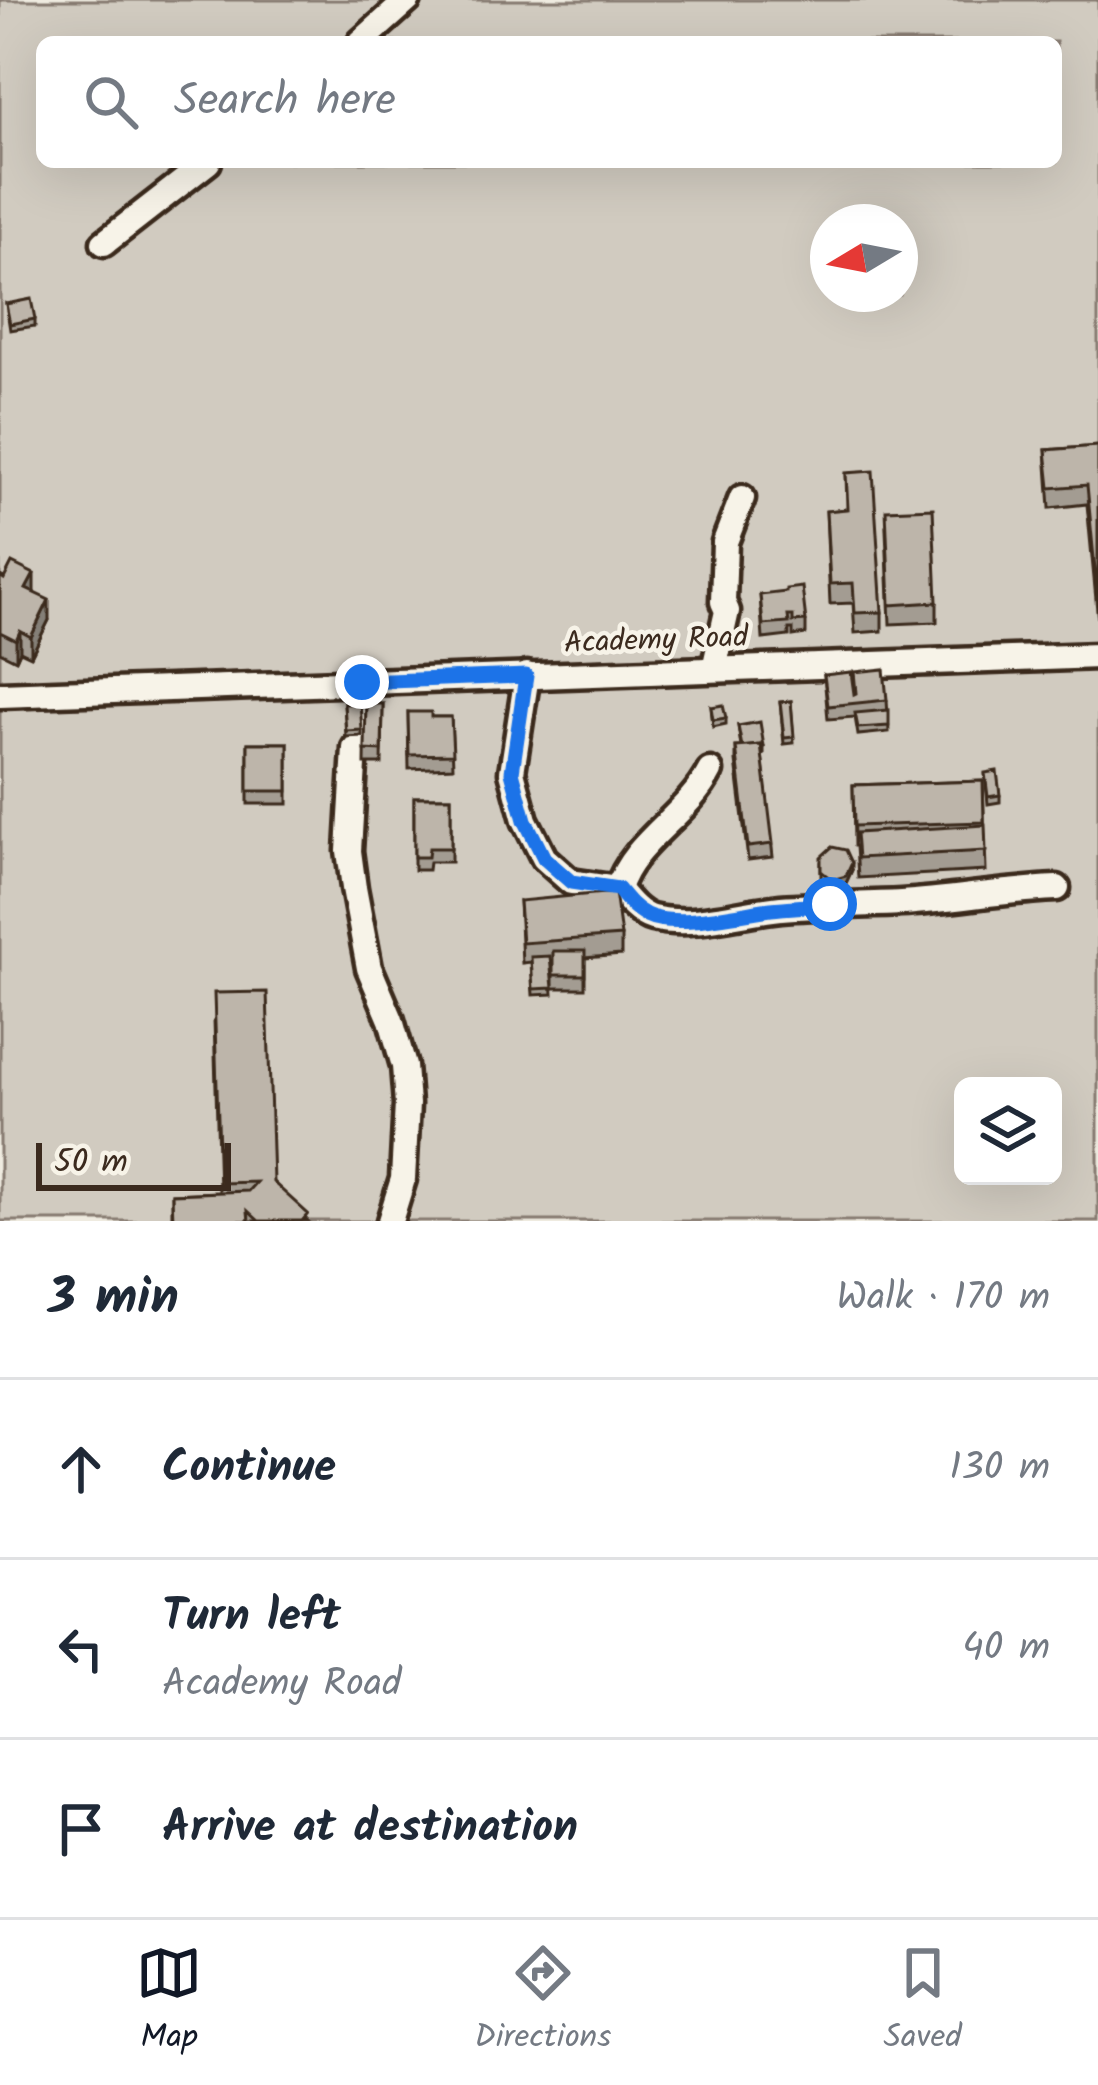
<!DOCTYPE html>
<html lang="en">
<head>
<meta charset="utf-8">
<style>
	body { margin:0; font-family:Kalam,sans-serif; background:#f6f6f7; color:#1f2937 }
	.controls { position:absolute; right:36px; bottom:36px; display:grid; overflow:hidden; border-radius:18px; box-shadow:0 12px 48px #0002 }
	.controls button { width:108px; height:108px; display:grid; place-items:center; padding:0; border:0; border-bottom:3px solid #e0e1e3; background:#fff; color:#1f2937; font:60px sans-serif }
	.compass { position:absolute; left:810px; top:204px; width:108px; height:108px; border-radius:50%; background:#fff; box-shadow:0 12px 48px #0002; rotate:260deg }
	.scale { position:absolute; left:36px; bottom:30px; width:195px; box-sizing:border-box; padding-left:12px; border:6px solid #3b2a1e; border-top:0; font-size:33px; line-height:42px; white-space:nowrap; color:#3b2a1e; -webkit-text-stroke:9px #f7f3e8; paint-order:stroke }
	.stop { position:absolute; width:36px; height:36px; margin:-27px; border:9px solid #1a73e8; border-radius:50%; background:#fff }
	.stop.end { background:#1a73e8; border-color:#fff; box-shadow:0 3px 12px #0008 }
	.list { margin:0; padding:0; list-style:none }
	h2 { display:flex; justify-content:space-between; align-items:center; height:156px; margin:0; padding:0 48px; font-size:51px }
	h2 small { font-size:39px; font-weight:400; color:#747a83 }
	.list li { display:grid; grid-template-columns:78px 1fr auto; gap:36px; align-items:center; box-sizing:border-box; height:180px; padding:0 48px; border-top:3px solid #e0e1e3 }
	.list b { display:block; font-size:45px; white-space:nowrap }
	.list p { margin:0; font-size:39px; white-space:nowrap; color:#747a83 }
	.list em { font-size:39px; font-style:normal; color:#747a83 }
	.icon { flex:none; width:66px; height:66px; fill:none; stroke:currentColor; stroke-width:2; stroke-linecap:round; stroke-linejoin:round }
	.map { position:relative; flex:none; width:1098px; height:1221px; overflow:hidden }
	.search { position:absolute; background:#fff; box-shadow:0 12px 48px #0002; left:36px; right:36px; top:36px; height:132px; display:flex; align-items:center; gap:30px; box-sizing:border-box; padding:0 42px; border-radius:18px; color:#747a83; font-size:45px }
	.sheet { height:696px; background:#fff }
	nav { display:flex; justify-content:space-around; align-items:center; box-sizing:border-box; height:168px; border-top:3px solid #e0e1e3; background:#fff; font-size:33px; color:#747a83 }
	nav a { display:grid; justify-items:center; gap:6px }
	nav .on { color:#111827 }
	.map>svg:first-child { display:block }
</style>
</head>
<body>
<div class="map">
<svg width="1098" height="1221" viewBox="0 0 1098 1221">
	<rect width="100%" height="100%" fill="#efebe0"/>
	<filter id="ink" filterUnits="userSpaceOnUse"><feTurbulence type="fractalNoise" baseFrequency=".00833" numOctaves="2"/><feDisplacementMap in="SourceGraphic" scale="24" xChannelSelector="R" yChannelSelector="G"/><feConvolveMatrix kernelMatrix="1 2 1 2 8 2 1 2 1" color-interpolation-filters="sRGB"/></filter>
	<g filter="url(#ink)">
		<path fill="#d1cbc0" stroke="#867a6f" stroke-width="3" fill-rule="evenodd" d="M0,0H1098V1221H0ZM42,42H1056V162H42ZM828,222H900V294H828ZM963,1086H1053V1176H963Z"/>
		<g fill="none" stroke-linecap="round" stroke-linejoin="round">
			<g stroke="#3b2a1e" stroke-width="33">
				<g id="minor">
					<path d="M361,42L408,0"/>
					<path d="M104,243L208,162"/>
					<path d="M714,669L727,611L723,602L725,542L742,498"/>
					<path d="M527,675L512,772L525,820L544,858L571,882L618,889C632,842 687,816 710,771"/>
					<path d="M362,682L364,737L355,748L349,851L354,888L369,968L391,1020L404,1066L407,1104L403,1179L390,1221"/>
					<path d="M0,695L1098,656"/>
					<path d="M618,889C627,900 638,914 652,918C694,928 740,912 781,908C821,905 861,905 901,903C953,900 1005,890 1057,888"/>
				</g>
			</g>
			<use href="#minor" stroke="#f7f3e8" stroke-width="24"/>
		</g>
		<g fill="#a39c92" stroke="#3b2a1e" stroke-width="3">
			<path d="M6,304L35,319V326L10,330Z"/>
			<path d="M1098,446V621L1087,504L1050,508L1046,450Z"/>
			<path d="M846,473L882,612V631L855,633L853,603L830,604L826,511L847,509Z"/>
			<path d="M886,529L937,602V622L890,624Z"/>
			<path d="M0,576L34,592L49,620L31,656L20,651L16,660L0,652Z"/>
			<path d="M760,595L806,621V634L793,636V629H789V636L763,639Z"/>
			<path d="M854,672L887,700L889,732L858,735L855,717L828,719L824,675L854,694Z"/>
			<path d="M791,701L794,743L784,744L780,702Z"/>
			<path d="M344,704L362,730V736L346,737Z"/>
			<path d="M366,704H383L382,764H365Z"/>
			<path d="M711,707L726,718V724L713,727Z"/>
			<path d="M408,712L431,717H451L453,767L409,769Z"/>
			<path d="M738,726L764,747V754H762L773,857L748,860L736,761V747H741Z"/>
			<rect x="248" y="743" width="40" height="61"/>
			<path d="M985,773L1000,795V802L988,804Z"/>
			<path d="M983,781L986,871L858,878L856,846H854L853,785Z"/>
			<path d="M414,797H451V862H429L428,870H414Z"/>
			<path d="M821,863L852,870L846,883L832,887L821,878Z"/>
			<path d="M519,901L621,936V955L585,958V988H553V961H551L553,994L533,995L531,962L522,963Z"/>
			<path d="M214,1019L273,1182L308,1221H172V1194L219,1192Z"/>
		</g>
		<g fill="#847f77" stroke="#3b2a1e" stroke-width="3">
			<path d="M34,574V593L26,589Z"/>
			<path d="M49,600V620L31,656V637Z"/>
			<path d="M20,631V651L16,660V640Z"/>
			<path d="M852,863V870L846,883L832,887V880Z"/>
		</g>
		<g fill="#bdb5aa" stroke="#3b2a1e" stroke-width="3">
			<path d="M31,299L35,319L10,324L6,304Z"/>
			<path d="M1098,446V601L1087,485L1050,488L1046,450Z"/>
			<path d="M873,471L882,612L855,613L853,583L830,584L826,511L848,509L846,473Z"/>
			<path d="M933,508L937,602L890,605L886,510Z"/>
			<path d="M12,563L34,574L26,589L49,600L31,637L20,631L16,640L0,632V576L4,579Z"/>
			<path d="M802,587L806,621L793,622V616H788L789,623L763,625L760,595L786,592V589Z"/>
			<path d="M884,669L887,700L828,706L824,675L851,672L854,694L856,693L854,672Z"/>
			<path d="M791,701L794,737L784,738L780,702Z"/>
			<path d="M360,703L362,730L346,731L344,704Z"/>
			<path d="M366,704H383L382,751L365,750Z"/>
			<path d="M723,705L726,718L713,720L711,707Z"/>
			<path d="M889,710V726L858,728L855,713Z"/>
			<path d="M408,712H431V717H451L453,754L409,755Z"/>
			<path d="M760,722L764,747H761V745L742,747L738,726Z"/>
			<rect x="248" y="743" width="40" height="48"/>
			<path d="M761,745L773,844L748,847L736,747Z"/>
			<path d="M997,771L1000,795L988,797L985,773Z"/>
			<path d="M983,781L984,822L854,826L853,785Z"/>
			<path d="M414,797H451V848H429L428,857H414Z"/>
			<path d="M985,825L986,851L858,858L856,833Z"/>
			<path d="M832,847L846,850L852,863L846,876L832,880L821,871V857Z"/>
			<path d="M615,892L621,936L522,943L519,901Z"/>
			<rect x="553" y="951" width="32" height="24"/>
			<path d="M550,956L553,988L533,989L531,957Z"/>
			<path d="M267,992L273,1182L308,1214L302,1221H259L248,1211L249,1221H173L172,1194L248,1191L256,1182L220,1183L214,993Z"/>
		</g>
	</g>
	<g fill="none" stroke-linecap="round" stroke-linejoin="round" filter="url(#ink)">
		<path stroke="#1a73e8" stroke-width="15" d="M362,682L526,676L512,772L525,820L544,858L571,882L618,889C626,899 634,909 646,915C674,929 740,913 771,909C791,907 810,906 830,904"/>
	</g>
	<g text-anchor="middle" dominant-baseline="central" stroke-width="9" stroke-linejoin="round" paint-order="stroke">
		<g font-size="30" fill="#3b2a1e" stroke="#f7f3e8">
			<text transform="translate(656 641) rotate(-2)">Academy Road</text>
		</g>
	</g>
</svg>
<div class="controls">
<button><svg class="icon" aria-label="layers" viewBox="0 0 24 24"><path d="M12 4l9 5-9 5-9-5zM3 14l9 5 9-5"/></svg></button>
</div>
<svg class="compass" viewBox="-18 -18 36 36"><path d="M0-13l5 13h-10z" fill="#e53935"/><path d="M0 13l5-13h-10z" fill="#747a83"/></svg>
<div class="scale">50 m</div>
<div class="stop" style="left:830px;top:904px"></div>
<div class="stop end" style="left:362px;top:682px"></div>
<div class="search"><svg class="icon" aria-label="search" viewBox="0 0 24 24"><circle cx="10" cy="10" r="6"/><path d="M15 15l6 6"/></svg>Search here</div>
</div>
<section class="sheet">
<h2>3 min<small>Walk · 170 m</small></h2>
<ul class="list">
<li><svg class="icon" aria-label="ahead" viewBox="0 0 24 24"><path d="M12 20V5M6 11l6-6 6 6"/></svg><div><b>Continue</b></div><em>130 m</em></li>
<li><svg class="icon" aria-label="left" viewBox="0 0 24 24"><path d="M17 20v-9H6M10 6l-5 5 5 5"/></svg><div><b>Turn left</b><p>Academy Road</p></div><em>40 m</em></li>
<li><svg class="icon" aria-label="arrive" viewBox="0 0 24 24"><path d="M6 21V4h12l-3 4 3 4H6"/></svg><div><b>Arrive at destination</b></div></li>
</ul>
</section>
<nav>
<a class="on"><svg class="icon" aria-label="map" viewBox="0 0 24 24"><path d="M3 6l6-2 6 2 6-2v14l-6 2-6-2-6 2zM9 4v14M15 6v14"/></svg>Map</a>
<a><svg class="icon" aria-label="directions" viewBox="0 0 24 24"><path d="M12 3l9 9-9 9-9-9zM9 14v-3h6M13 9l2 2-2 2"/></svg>Directions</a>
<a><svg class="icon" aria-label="saved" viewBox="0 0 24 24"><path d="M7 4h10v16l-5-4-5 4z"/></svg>Saved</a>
</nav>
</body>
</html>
